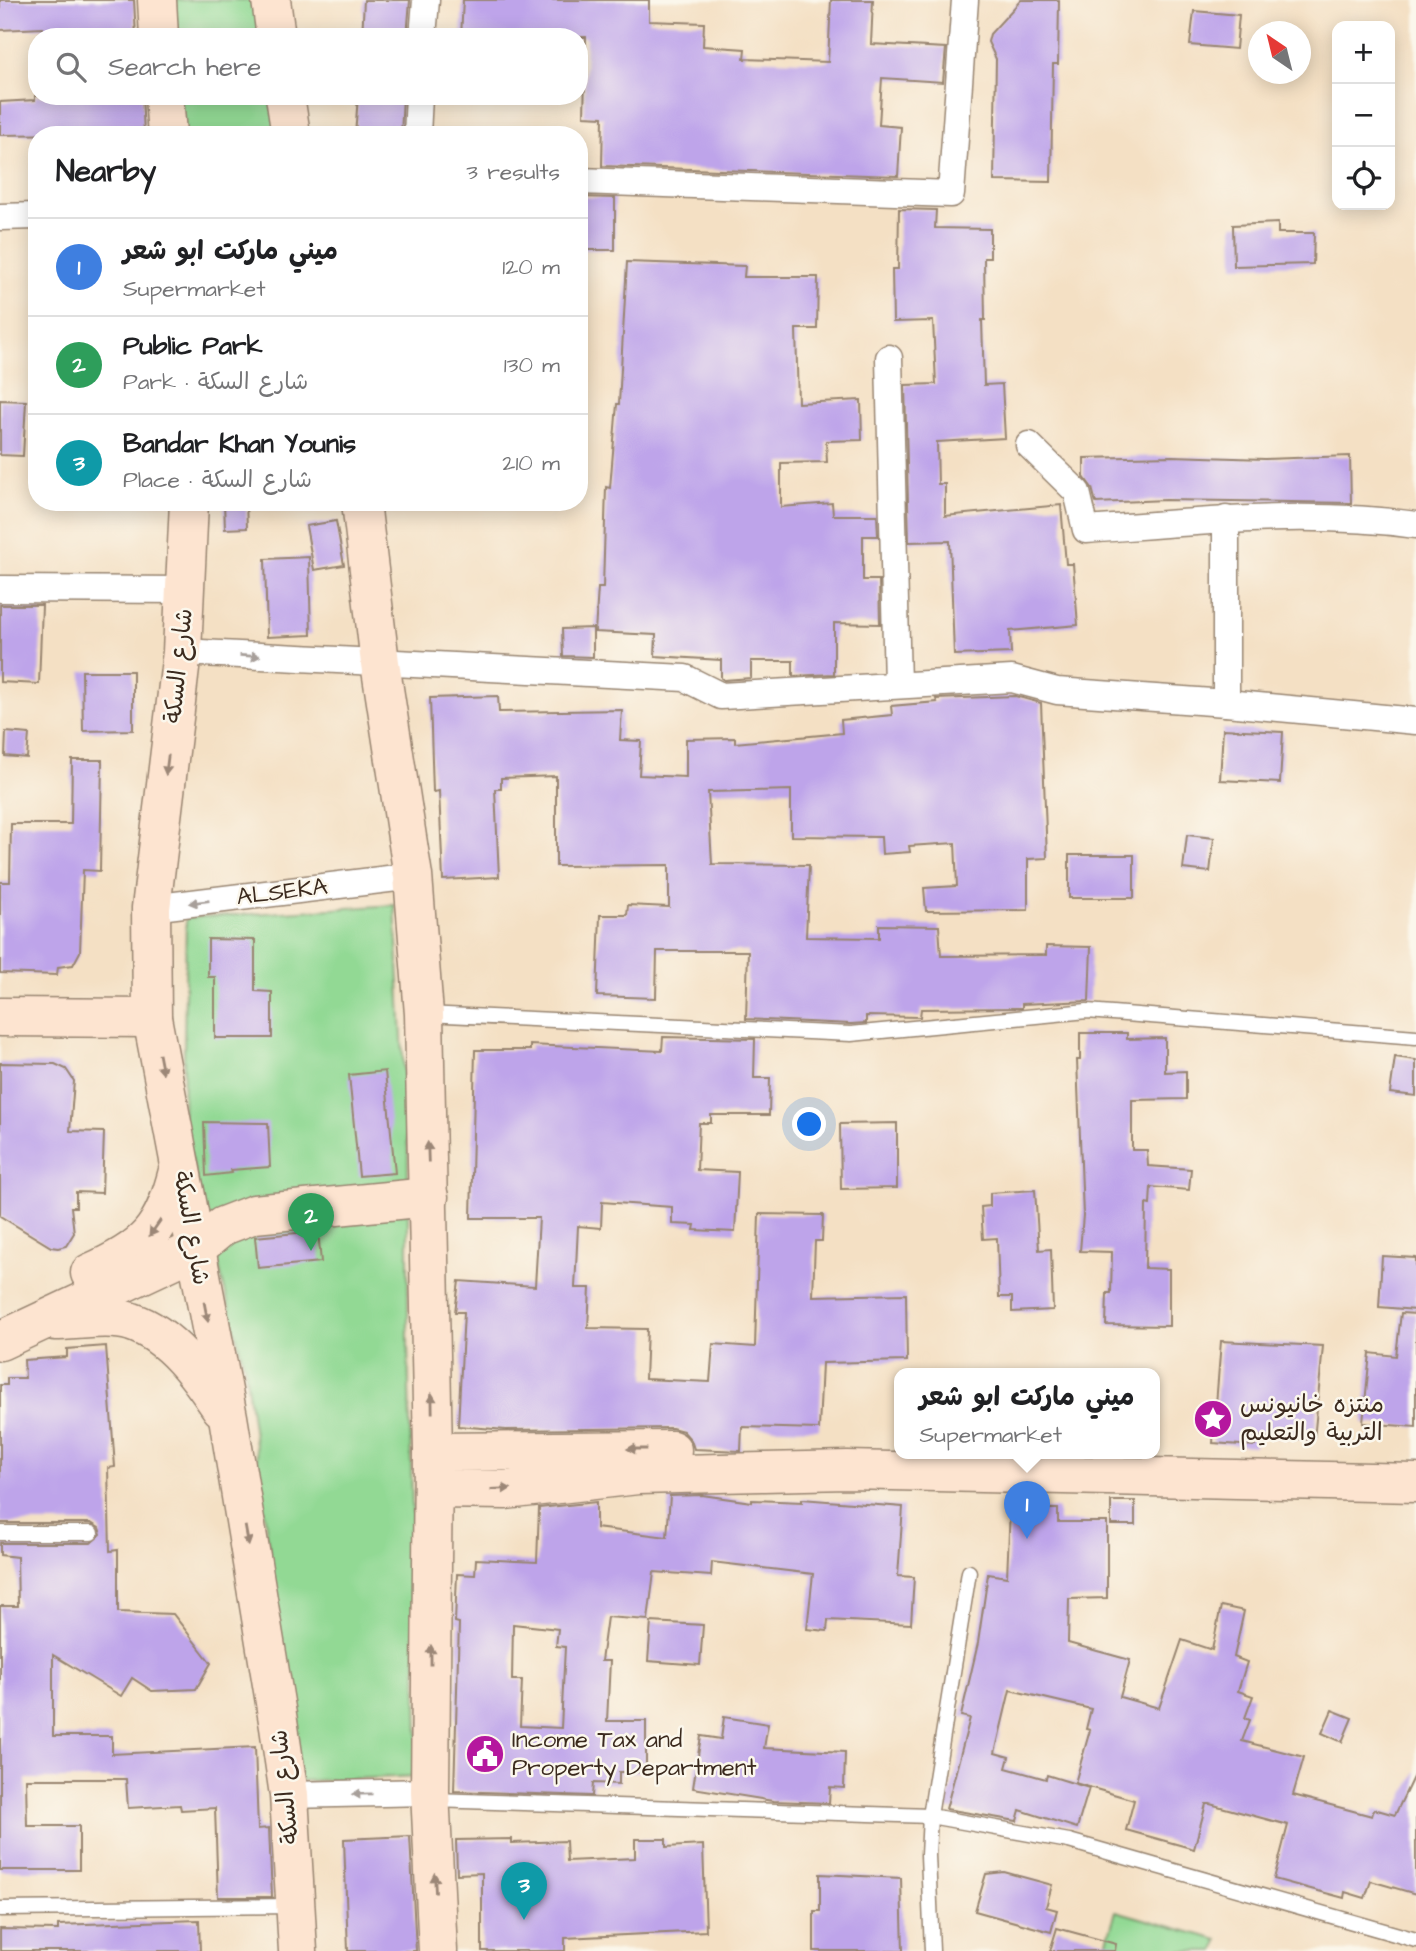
<!DOCTYPE html>
<html lang="en">
<head>
<meta charset="utf-8">
<style>
	body { margin:0; font-family:"Architects Daughter","Playpen Sans Arabic",sans-serif; background:#f6f6f6; color:#202124 }
	.controls { position:absolute; right:21px; top:21px; display:grid; overflow:hidden; border-radius:14px; box-shadow:0 4px 18px #0003 }
	.controls button { width:63px; height:63px; display:grid; place-items:center; padding:0; border:0; border-bottom:2px solid #e0e0e0; background:#fff; color:#202124; font:35px sans-serif }
	.compass { position:absolute; left:1248px; top:21px; width:63px; height:63px; border-radius:50%; background:#fff; box-shadow:0 4px 18px #0003; rotate:325deg }
	.you { position:absolute; left:810px; top:1125px; width:24px; height:24px; margin:-18px; border:5px solid #fff; border-radius:50%; background:#1a73e8; box-shadow:0 0 0 10px #1a73e833 }
	.badge { display:grid; place-items:center; width:46px; height:46px; border-radius:50%; background:#b5179e; color:#fff; font-size:23px; font-weight:700 }
	.pin { position:absolute; translate:-50% -58px; filter:drop-shadow(0 2px 4px #0008) }
	.pin::after { content:''; position:absolute; top:37px; width:24px; height:21px; background:inherit; clip-path:polygon(0 0,100% 0,50% 100%) }
	.popup { position:absolute; left:894px; top:1368px; width:266px; height:91px; box-sizing:border-box; display:grid; place-content:center; border-radius:14px; background:#fff; filter:drop-shadow(0 2px 5px #0005); font-size:23px; white-space:nowrap; color:#757577 }
	.popup b { font-size:26px; color:#202124 }
	.popup::after { content:''; position:absolute; left:50%; top:100%; margin-left:-14px; border:14px solid transparent; border-top-color:#fff }
	.list { margin:0; padding:0; list-style:none }
	h2 { display:flex; justify-content:space-between; align-items:center; height:91px; margin:0; padding:0 28px; font-size:30px }
	h2 small { font-size:23px; font-weight:400; color:#757577 }
	.list li { display:grid; grid-template-columns:46px 1fr auto; gap:21px; align-items:center; box-sizing:border-box; height:98px; padding:0 28px; border-top:2px solid #e0e0e0 }
	.list b { display:block; font-size:26px; white-space:nowrap }
	.list p { margin:0; font-size:23px; white-space:nowrap; color:#757577 }
	.list em { font-size:23px; font-style:normal; color:#757577 }
	.icon { flex:none; width:38px; height:38px; fill:none; stroke:currentColor; stroke-width:2; stroke-linecap:round; stroke-linejoin:round }
	.map { position:relative; flex:none; width:1416px; height:1951px; overflow:hidden }
	.search { position:absolute; background:#fff; box-shadow:0 4px 18px #0003; left:28px; top:28px; width:560px; height:77px; display:flex; align-items:center; gap:18px; box-sizing:border-box; padding:0 24px; border-radius:28px; color:#757577; font-size:26px }
	.panel { position:absolute; background:#fff; box-shadow:0 4px 18px #0003; left:28px; top:126px; width:560px; height:385px; border-radius:28px }
	.map>svg:first-child { display:block }
</style>
</head>
<body>
<div class="map">
<svg width="1416" height="1951" viewBox="0 0 1416 1951">
	<rect width="100%" height="100%" fill="#fbf7ec"/>
	<filter id="ink" filterUnits="userSpaceOnUse"><feTurbulence type="fractalNoise" baseFrequency=".0143" numOctaves="2"/><feDisplacementMap in="SourceGraphic" scale="14" xChannelSelector="R" yChannelSelector="G"/><feConvolveMatrix kernelMatrix="1 2 1 2 8 2 1 2 1" color-interpolation-filters="sRGB"/></filter>
	<filter id="wash" filterUnits="userSpaceOnUse"><feTurbulence type="fractalNoise" baseFrequency=".00686" numOctaves="4" result="noise"/><feDisplacementMap in="SourceGraphic" scale="28" xChannelSelector="R" yChannelSelector="G"/><feGaussianBlur stdDeviation="1.57" result="paint"/><feColorMatrix in="noise" values="0 0 0 0 0 0 0 0 0 0 0 0 0 0 0 0 0 1.4 0 .05"/><feComposite in="paint" operator="in"/></filter>
	<g filter="url(#wash)">
		<rect width="100%" height="100%" fill="#f4e0c4"/>
		<g fill="#92d994" stroke="#668259" stroke-width="2">
			<path d="M167,0H263L268,37H169Z"/>
			<path d="M174,96H276L281,135H177Z"/>
			<path d="M395,905L408,1154V1347L419,1776L300,1781L245,1369L183,1126L186,918Z"/>
			<path d="M1116,1911L1218,1940L1215,1951H1104Z"/>
		</g>
		<g id="blocks">
			<g fill="#bea4ea" fill-rule="evenodd">
				<path d="M0,0H134L136,37H44L43,28L0,30Z"/>
				<path d="M364,0H410L407,37H362Z"/>
				<path d="M463,0H649V21L704,23L703,46L745,49L744,59L828,62L831,0H873L871,44L946,48L943,82L882,78L879,125L901,127L898,176L602,166L603,117L584,116L586,37H461Z"/>
				<path d="M1021,0H1059L1058,64H1053L1051,182L994,181L996,59L988,42L990,34Z"/>
				<path d="M1194,11L1239,15L1236,49L1190,45Z"/>
				<path d="M35,96H142L144,133L0,135V102L35,100Z"/>
				<path d="M358,96H403L401,135H355Z"/>
				<path d="M579,197L615,198V250H579Z"/>
				<path d="M899,209L936,210L935,228L990,229V258H984L985,320H982L984,385L1002,384L1005,438L937,442L938,484H945V516L1061,505L1066,564H1073L1078,625L1010,631L1011,653L954,655L950,541L909,542L905,385L936,384L933,321L893,322L892,269H898Z"/>
				<path d="M1278,223V233H1314L1313,264L1234,266L1233,225Z"/>
				<path d="M627,262L745,266L744,277H818L817,329H796L798,403L861,400L862,440L826,441L827,462L781,463V507L832,503L833,515H877L878,536H863V580H879L880,624L834,623V674L793,676V661H751V678L724,680L721,678V660L655,656L656,635L595,632L598,588H603L606,487L610,488L617,404H619Z"/>
				<path d="M0,400L26,401L23,456L0,455Z"/>
				<path d="M1172,456L1265,459L1350,456L1351,503L1166,500L1096,503L1092,488L1084,477V458Z"/>
				<path d="M224,502H246L247,528L225,529Z"/>
				<path d="M336,521L344,565L314,570L306,526Z"/>
				<path d="M309,557L311,635L267,637L265,559Z"/>
				<path d="M0,605H42L39,684L0,682Z"/>
				<path d="M593,628V657L563,656L562,629Z"/>
				<path d="M82,671H133V730L83,731Z"/>
				<path d="M498,696L499,712L622,710L620,740L641,741L639,775L686,777V739L735,738V743L842,733L841,720L892,715L891,706L937,702L936,699L1015,696L1041,703L1047,858L1028,859V910L926,911L924,888L957,886L955,843L909,846L910,852L882,854L881,837L791,836V790L708,792L712,864L809,865L806,937L879,938V925L939,926L941,956L1046,955V946L1091,947L1089,1001L1022,1004V1008H1017L921,1009L920,1017L866,1016V1023L851,1024L746,1019L748,951H657L656,998L597,996L600,915H627L628,905L669,907V865L556,866V776L501,778V789H495L499,877L443,880L439,791L433,792L430,698Z"/>
				<path d="M1223,729L1283,732L1280,783L1220,780Z"/>
				<path d="M6,732L29,734L27,758L5,756Z"/>
				<path d="M72,760H102L100,871L83,870L80,952L73,965L58,967L57,975L0,973V882H10L11,824H71Z"/>
				<path d="M1187,835L1214,838L1210,872L1183,869Z"/>
				<rect x="1069" y="855" width="65" height="43"/>
				<path d="M208,939L255,940V991L272,992V1038H215V977H208Z"/>
				<path d="M1080,1033H1127V1039L1165,1038V1072L1186,1071V1099L1132,1100V1150H1147L1148,1166L1191,1169L1189,1190L1151,1187L1150,1205L1146,1204L1145,1268L1169,1269V1326L1106,1325L1107,1293H1111L1112,1252L1080,1251L1083,1215L1077,1060H1080Z"/>
				<path d="M663,1037L755,1039L754,1078H770L769,1115H711V1123H699L697,1170L738,1172L735,1232L694,1230L695,1225L672,1224V1207L602,1202L601,1228L578,1226L575,1288H590L588,1328L647,1329L645,1379L710,1382L713,1344L755,1347L759,1214L823,1215L822,1241H815L813,1296L906,1294L907,1361L822,1363L819,1429L742,1427L741,1451L694,1449L691,1440L683,1431L672,1428L506,1430L458,1426L464,1312H455L459,1281L535,1286L539,1218H471L475,1050H530V1045L662,1051Z"/>
				<path d="M1395,1057L1416,1060V1096L1390,1093Z"/>
				<path d="M0,1063L55,1064L66,1069L74,1081L70,1131L104,1132L102,1193L76,1192V1207H71L74,1233L66,1246L58,1248L51,1247L0,1216Z"/>
				<path d="M385,1071L395,1173L359,1176L349,1075Z"/>
				<path d="M204,1122L268,1123L270,1167L231,1170L232,1173L206,1176Z"/>
				<path d="M897,1123V1188L841,1189L840,1124Z"/>
				<path d="M1035,1190L1039,1250L1051,1249L1053,1310L1012,1312V1297H999L997,1238L983,1239L981,1207L990,1206V1193Z"/>
				<path d="M318,1231L321,1262L258,1268L255,1237Z"/>
				<path d="M1382,1256L1416,1258V1310L1379,1307Z"/>
				<path d="M1401,1313L1416,1314V1427L1363,1423L1370,1353L1396,1356Z"/>
				<path d="M1221,1341L1323,1346L1314,1440L1255,1436V1446L1213,1443Z"/>
				<path d="M106,1346L115,1467L108,1468L110,1551L118,1550V1612L173,1614L211,1663L196,1689L152,1691L132,1678L121,1696L53,1655V1736H112V1754L255,1747L258,1829L269,1828L272,1897H218L215,1808L181,1810L180,1805L128,1808L126,1779H26L27,1826H79V1870H0V1606H18L17,1557L0,1555V1543H91L101,1534L99,1528L91,1523H0V1385H7V1378H25L24,1360L67,1357V1349Z"/>
				<path d="M702,1495L752,1502V1500L802,1502V1499L903,1507L898,1576L914,1577L911,1624L828,1620L827,1631L807,1629L813,1574L712,1562L711,1576L654,1572L648,1620L607,1617L601,1661H610L607,1721H646V1772H619V1784L593,1783L592,1796L454,1791L459,1623L455,1622L457,1574L475,1575L476,1559L537,1562L539,1508L596,1502V1528L667,1537L670,1496ZM513,1624L558,1629L556,1646L565,1647L561,1728L520,1726L522,1680H512Z"/>
				<rect x="1111" y="1501" width="24" height="24"/>
				<path d="M1010,1509H1058V1522H1107V1598L1069,1599L1068,1643L1130,1660L1120,1697L1159,1708L1182,1640L1212,1650L1221,1606L1244,1611L1234,1657L1247,1662L1238,1691L1253,1696L1245,1718L1250,1720L1242,1741L1304,1757L1293,1795L1372,1816L1374,1809L1395,1815L1416,1771V1894L1371,1881L1365,1898L1345,1892L1344,1898L1274,1879L1288,1825L1210,1804H1206L1194,1849L1126,1830L1134,1800L1075,1783L1090,1730L1086,1729L1091,1709L1010,1690L995,1753L1009,1757L1006,1768L1046,1779L1047,1775L1089,1788L1077,1828L1020,1810L1017,1821L946,1809L970,1718L961,1716L978,1643L988,1574L1007,1577Z"/>
				<path d="M651,1622L703,1625L700,1665L648,1661Z"/>
				<path d="M1332,1710L1352,1718L1342,1742L1322,1733Z"/>
				<path d="M724,1717L768,1724L764,1748L845,1752L844,1788L830,1787L829,1803L773,1801L693,1788L701,1736L721,1739Z"/>
				<path d="M410,1836L416,1951H348L344,1839Z"/>
				<path d="M512,1839V1843L566,1841L567,1861L635,1858V1839H666V1847L703,1845L706,1931L565,1938V1951H482V1873L457,1874L456,1840Z"/>
				<path d="M1004,1872L1052,1885L1046,1907L1057,1910L1051,1932L975,1911L986,1874Z"/>
				<path d="M820,1874L901,1878L903,1951H814V1911H820Z"/>
				<path d="M199,1920L200,1951H0V1929L58,1930V1925Z"/>
				<path d="M1057,1928L1116,1944L1115,1951H1050Z"/>
			</g>
		</g>
	</g>
	<g filter="url(#ink)">
		<use href="#blocks" fill-opacity="0" stroke="#988571" stroke-width="2"/>
		<g fill="none" stroke-linecap="round" stroke-linejoin="round">
			<g stroke="#988571" stroke-width="17">
				<g id="service">
					<path d="M425,1014L851,1034L1087,1011L1416,1037"/>
					<path d="M0,1533H91"/>
					<path d="M433,1800L930,1816L1069,1841L1416,1940"/>
					<path d="M0,1909L293,1906"/>
					<path d="M932,1951L928,1855L930,1816L969,1572"/>
				</g>
			</g>
			<g stroke="#988571" stroke-width="29">
				<g id="minor">
					<path d="M423,37L426,0"/>
					<path d="M417,135L419,96"/>
					<path d="M579,181L951,194L965,0"/>
					<path d="M0,217L37,216"/>
					<path d="M889,358L897,684"/>
					<path d="M1029,445L1077,492L1086,530C1195,522 1307,510 1416,525"/>
					<path d="M1226,519V703"/>
					<path d="M0,589L187,590"/>
					<path d="M182,652L685,678L721,696L1012,679L1057,691L1226,703L1416,721"/>
					<path d="M151,908L413,876"/>
					<path d="M289,1795L430,1792"/>
				</g>
			</g>
			<g stroke="#988571" stroke-width="41">
				<g id="secondary">
					<path d="M157,0L159,37"/>
					<path d="M271,0L276,37"/>
					<path d="M164,96L167,135"/>
					<path d="M285,96L291,135"/>
					<path d="M189,502L182,652L151,908L152,1018L228,1417L279,1727L289,1795L298,1951"/>
					<path d="M361,502L380,663L413,876L424,1014L433,1452L430,1792L438,1951"/>
					<path d="M0,1017L152,1018"/>
					<path d="M90,1273C147,1248 163,1230 178,1171"/>
					<path d="M55,1321C79,1321 109,1315 132,1322C171,1335 199,1375 221,1408"/>
					<path d="M0,1341L194,1250L223,1226L254,1214L429,1197"/>
					<path d="M433,1452L672,1450"/>
					<path d="M433,1489L506,1490L638,1475L847,1470L1416,1483"/>
				</g>
			</g>
			<use href="#service" stroke="#fff" stroke-width="14"/>
			<use href="#minor" stroke="#fff" stroke-width="26"/>
			<use href="#secondary" stroke="#fde4d0" stroke-width="38"/>
		</g>
		<defs><path id="oneway-solid" d="M-6-.8H1V-3.2L6.5 0L1 3.2V.8H-6Z" transform="scale(1.75)"/></defs>
		<g fill="#a79f9a">
			<use href="#oneway-solid" transform="translate(250 656) rotate(3)"/>
			<use href="#oneway-solid" transform="translate(199 902) rotate(173)"/>
			<use href="#oneway-solid" transform="translate(362 1794) rotate(179)"/>
		</g>
		<g fill="#9c8777">
			<use href="#oneway-solid" transform="translate(167 765) rotate(97)"/>
			<use href="#oneway-solid" transform="translate(161 1064) rotate(79)"/>
			<use href="#oneway-solid" transform="translate(428 1152) rotate(-92)"/>
			<use href="#oneway-solid" transform="translate(155 1228) rotate(125)"/>
			<use href="#oneway-solid" transform="translate(206 1312) rotate(79)"/>
			<use href="#oneway-solid" transform="translate(432 1403) rotate(-91)"/>
			<use href="#oneway-solid" transform="translate(637 1449) rotate(180)"/>
			<use href="#oneway-solid" transform="translate(501 1489) rotate(-2)"/>
			<use href="#oneway-solid" transform="translate(247 1536) rotate(80)"/>
			<use href="#oneway-solid" transform="translate(431 1655) rotate(-90)"/>
			<use href="#oneway-solid" transform="translate(435 1883) rotate(-93)"/>
		</g>
	</g>
	<defs>
		<g id="sight-disc" transform="scale(2.0125)"><circle r="9.5" fill="#b5179e" stroke="#fbf7ec"/><path d="M0-6L1.8-2.2L6-1.7L2.9 1.2L3.7 5.4L0 3.3L-3.7 5.4L-2.9 1.2L-6-1.7L-1.8-2.2Z" fill="#fff"/></g>
		<g id="civic-disc" transform="scale(2.0125)"><circle r="9.5" fill="#b5179e" stroke="#fbf7ec"/><path d="M-.6-6.5H3V-4.5H.6V-3L4-1V1h2V6H-6V1h2V-1L-.6-3ZM-1.2 2.5V6h2.4V2.5Z" fill="#fff"/></g>
	</defs>
	<g fill-rule="evenodd">
		<use href="#sight-disc" x="1213" y="1419"/>
		<use href="#civic-disc" x="485" y="1754"/>
	</g>
	<g text-anchor="middle" dominant-baseline="central" stroke-width="5" stroke-linejoin="round" paint-order="stroke">
		<g font-size="24" fill="#3b2a1e" stroke="#fbf7ec">
			<text transform="translate(179 666) rotate(-84)">شارع السكة</text>
			<text transform="translate(282 892) rotate(-7)">ALSEKA</text>
			<text transform="translate(191 1228) rotate(80)">شارع السكة</text>
			<text transform="translate(285 1787) rotate(-96)">شارع السكة</text>
		</g>
		<g font-size="24" fill="#3b2a1e" stroke="#fbf7ec" text-anchor="start">
			<text x="1240" y="1405">منتزه خانيونس<tspan x="1240" dy="28">التربية والتعليم</tspan></text>
			<text x="512" y="1740">Income Tax and<tspan x="512" dy="28">Property Department</tspan></text>
		</g>
	</g>
</svg>
<div class="controls">
<button>+</button>
<button>−</button>
<button><svg class="icon" aria-label="locate" viewBox="0 0 24 24"><circle cx="12" cy="12" r="6"/><path d="M12 2v4M12 18v4M2 12h4M18 12h4"/></svg></button>
</div>
<svg class="compass" viewBox="-18 -18 36 36"><path d="M0-13l5 13h-10z" fill="#e53935"/><path d="M0 13l5-13h-10z" fill="#757577"/></svg>
<div class="you"></div>
<div class="pin badge" style="left:1027px;top:1539px;background:#3f7fe0">1</div>
<div class="popup"><b>ميني ماركت ابو شعر</b>Supermarket</div>
<div class="pin badge" style="left:311px;top:1251px;background:#2e9e5b">2</div>
<div class="pin badge" style="left:524px;top:1920px;background:#0f9aa8">3</div>
<div class="search"><svg class="icon" aria-label="search" viewBox="0 0 24 24"><circle cx="10" cy="10" r="6"/><path d="M15 15l6 6"/></svg>Search here</div>
<section class="panel">
<h2>Nearby<small>3 results</small></h2>
<ul class="list">
<li><span class="badge" style="background:#3f7fe0">1</span><div><b>ميني ماركت ابو شعر</b><p>Supermarket</p></div><em>120 m</em></li>
<li><span class="badge" style="background:#2e9e5b">2</span><div><b>Public Park</b><p>Park · شارع السكة</p></div><em>130 m</em></li>
<li><span class="badge" style="background:#0f9aa8">3</span><div><b>Bandar Khan Younis</b><p>Place · شارع السكة</p></div><em>210 m</em></li>
</ul>
</section>
</div>
</body>
</html>
